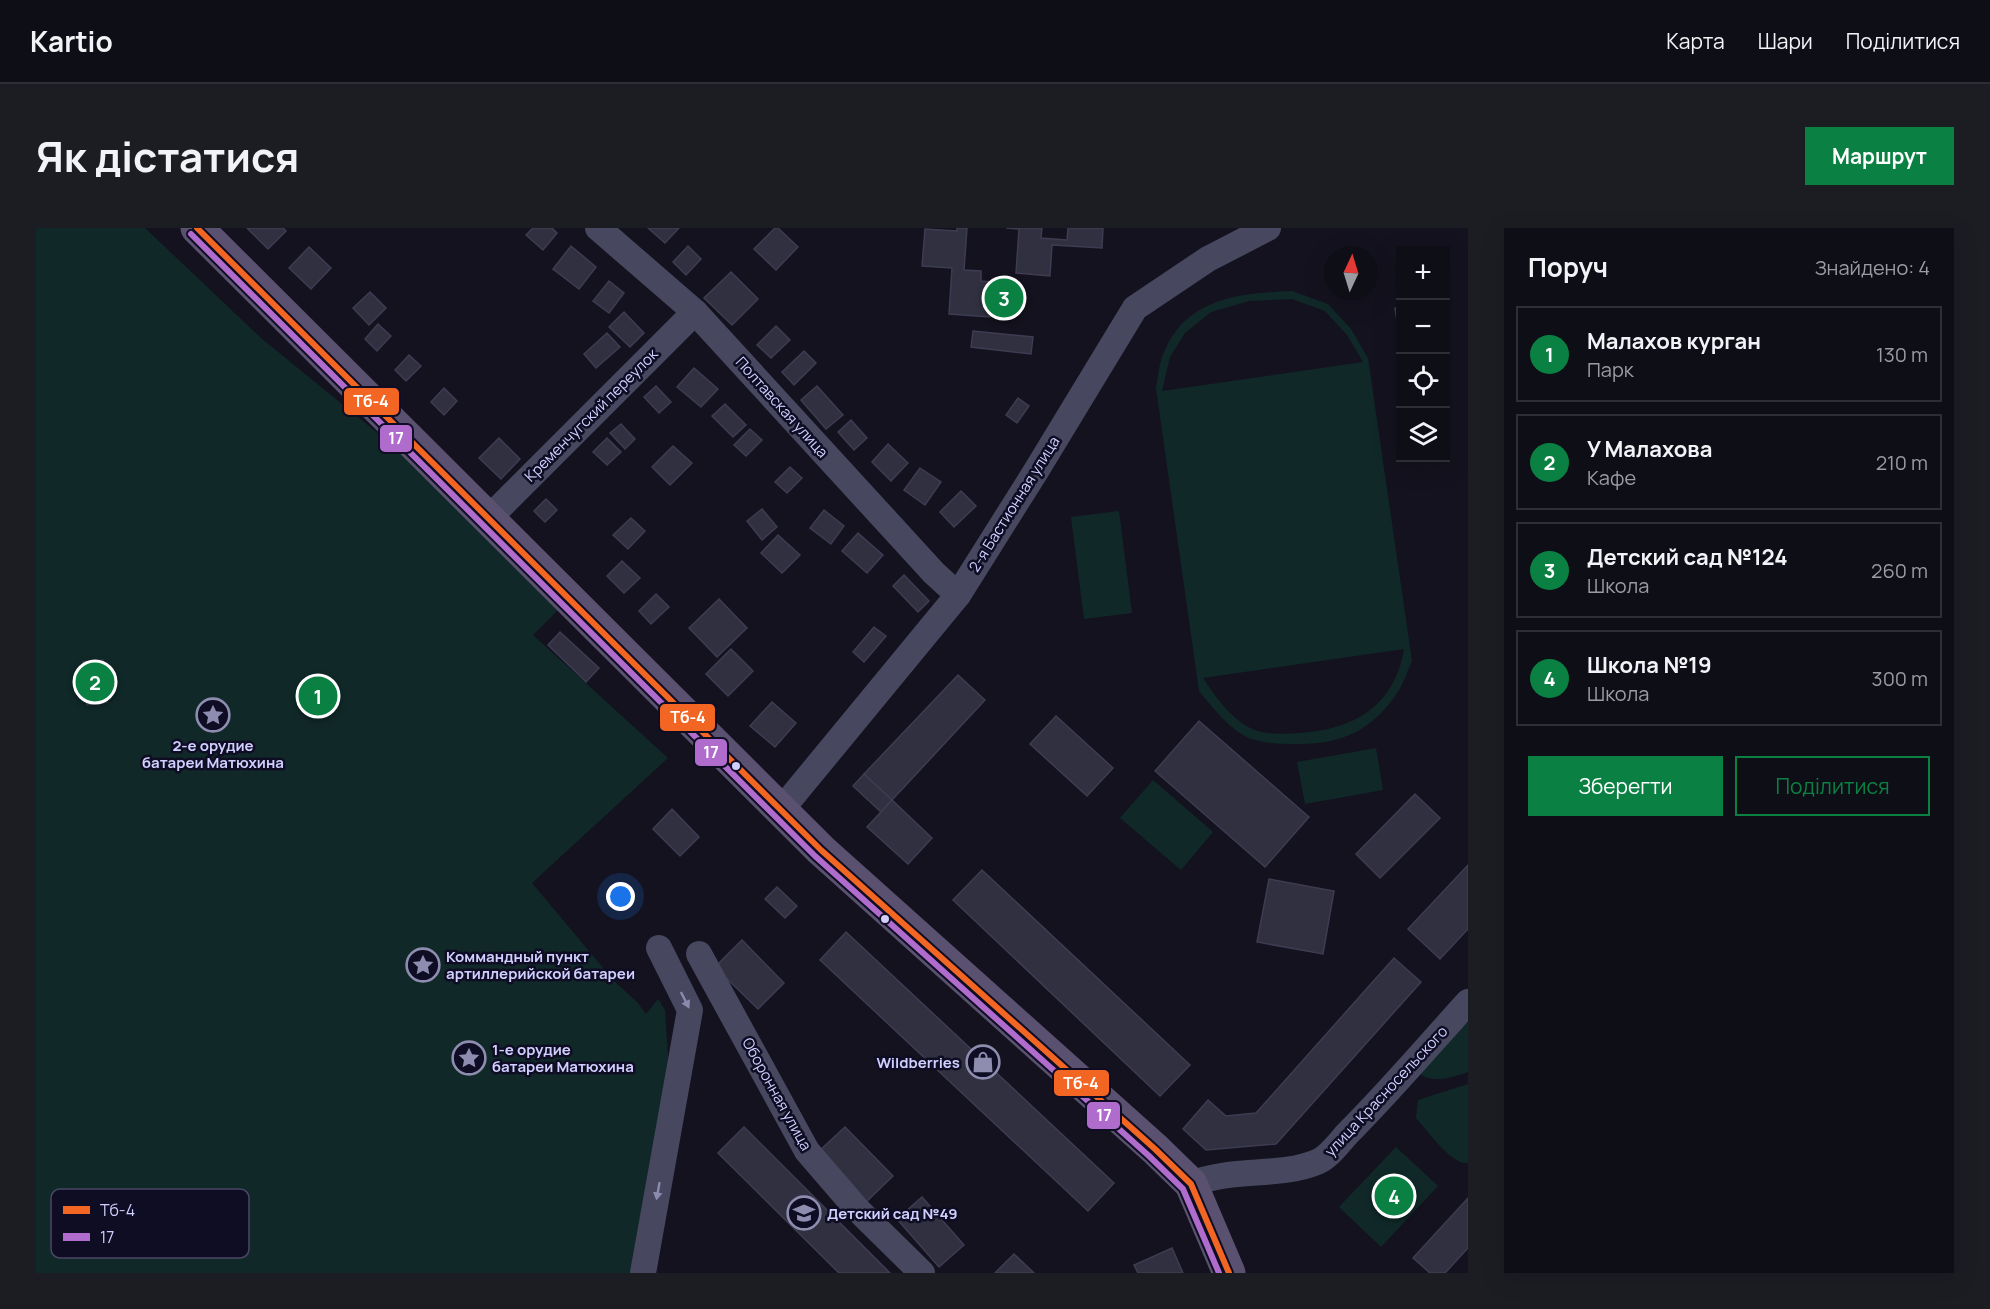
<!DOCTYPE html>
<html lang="uk">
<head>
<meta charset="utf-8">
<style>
	body { margin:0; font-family:Manrope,sans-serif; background:#1c1c23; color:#f1f3f6 }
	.controls { position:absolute; right:18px; top:18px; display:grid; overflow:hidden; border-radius:0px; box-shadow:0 6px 24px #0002 }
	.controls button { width:54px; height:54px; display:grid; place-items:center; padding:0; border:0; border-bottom:2px solid #2e2e35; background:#0e0e16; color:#f1f3f6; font:30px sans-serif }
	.compass { position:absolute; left:1288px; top:18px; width:54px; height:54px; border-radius:50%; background:#0e0e16; box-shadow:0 6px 24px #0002; rotate:4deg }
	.you { position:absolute; left:585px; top:669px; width:21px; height:21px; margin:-15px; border:4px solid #fff; border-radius:50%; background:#1a73e8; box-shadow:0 0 0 9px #1a73e833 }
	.badge { display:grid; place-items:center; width:39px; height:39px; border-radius:50%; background:#0b8043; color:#fff; font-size:20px; font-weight:700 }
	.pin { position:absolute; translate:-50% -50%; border:3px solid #fff; box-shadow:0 2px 6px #0006 }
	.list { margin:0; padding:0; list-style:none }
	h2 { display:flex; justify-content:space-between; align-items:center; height:78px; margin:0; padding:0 24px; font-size:26px }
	h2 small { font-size:20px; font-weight:400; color:#9b9ca1 }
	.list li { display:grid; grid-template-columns:39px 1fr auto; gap:18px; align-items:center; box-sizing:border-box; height:96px; margin:0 12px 12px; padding:0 12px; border:2px solid #2e2e35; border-radius:0px }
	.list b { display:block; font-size:22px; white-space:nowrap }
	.list p { margin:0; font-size:20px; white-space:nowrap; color:#9b9ca1 }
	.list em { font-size:20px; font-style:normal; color:#9b9ca1 }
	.actions { display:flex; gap:12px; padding:18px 24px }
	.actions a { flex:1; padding:14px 0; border:2px solid #0b8043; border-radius:0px; text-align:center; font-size:21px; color:#0b8043 }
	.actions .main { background:#0b8043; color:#fff }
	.icon { flex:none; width:33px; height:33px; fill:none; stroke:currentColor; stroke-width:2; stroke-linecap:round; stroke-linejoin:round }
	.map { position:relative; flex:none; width:1432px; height:1045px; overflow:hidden; border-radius:0px }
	header { display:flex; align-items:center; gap:36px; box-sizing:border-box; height:84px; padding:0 30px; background:#0e0e16; border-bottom:2px solid #2e2e35 }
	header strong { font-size:28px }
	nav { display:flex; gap:33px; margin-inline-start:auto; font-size:21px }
	.intro { display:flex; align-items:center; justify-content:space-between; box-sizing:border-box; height:144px; padding:0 36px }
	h1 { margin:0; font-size:42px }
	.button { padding:15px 27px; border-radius:0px; background:#0b8043; color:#fff; font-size:21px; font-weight:700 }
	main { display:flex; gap:36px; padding:0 36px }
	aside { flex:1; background:#0e0e16; border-radius:0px; box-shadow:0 6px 24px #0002 }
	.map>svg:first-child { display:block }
</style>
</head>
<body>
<header>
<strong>Kartio</strong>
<nav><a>Карта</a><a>Шари</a><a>Поділитися</a></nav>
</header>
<div class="intro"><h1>Як дістатися</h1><a class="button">Маршрут</a></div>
<main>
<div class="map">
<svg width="1432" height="1045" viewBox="0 0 1432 1045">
	<rect width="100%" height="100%" fill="#13121e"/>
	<g fill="#102928" fill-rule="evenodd">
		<path d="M0,0H109L225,110L361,221L523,381L497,407L632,530L496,655L578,753L601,774L610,786L622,771L629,782L634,858L595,1045H0Z"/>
		<path d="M1256,63L1292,76L1315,101L1332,130L1376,433C1372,442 1368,454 1363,462C1337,503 1305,517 1258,516C1245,516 1226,515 1213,510C1193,501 1176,479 1163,463L1120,160C1122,149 1123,135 1128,124C1151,69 1205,65 1256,63ZM1256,71L1289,83L1311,107L1327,134L1126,163L1134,129L1149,105L1175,84L1213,73ZM1368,421C1358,479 1318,501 1264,505C1249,506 1227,507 1214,500C1193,489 1180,469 1167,450Z"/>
		<path d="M1083,283L1096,385L1048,391L1035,289Z"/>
		<path d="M1340,520L1347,562L1269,576L1261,534Z"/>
		<path d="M1117,552L1177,604L1145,642L1084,590Z"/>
		<path d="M1430,794L1432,795V844C1414,850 1396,857 1380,843Z"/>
		<path d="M1432,856V935C1415,937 1392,903 1380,890L1382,872Z"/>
		<path d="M1360,919L1402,958L1345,1019L1303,979Z"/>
	</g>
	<g fill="#313040" stroke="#3e3c52" stroke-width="1.5">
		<path d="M211,0H247L250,3L232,21Z"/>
		<path d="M497,0H516L521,5L507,22L490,7Z"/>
		<path d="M612,0H643L629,15Z"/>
		<path d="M739,0H742L762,19L740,42L718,21Z"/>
		<path d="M921,0H931L928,42L945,43V53L956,54L954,89L913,86L916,40L886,38L889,1L921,3Z"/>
		<path d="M970,0H1006L1005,10L1031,12L1032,0H1067L1066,20L1016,17L1014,48L980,45L983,1Z"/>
		<path d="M535,18L560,39L543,61L517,41Z"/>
		<path d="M652,18L665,31L650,47L637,34Z"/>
		<path d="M273,19L295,40L275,61L253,40Z"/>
		<path d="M695,44L722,71L696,97L668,70Z"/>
		<path d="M573,53L588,65L573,85L557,73Z"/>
		<path d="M334,64L350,80L333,97L317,80Z"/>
		<path d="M1364,79V113L1359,80Z"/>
		<path d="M588,84L608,105L594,119L573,99Z"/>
		<path d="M342,96L355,108L341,123L329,111Z"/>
		<path d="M740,98L754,112L735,130L721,117Z"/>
		<path d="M937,103L997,109L995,126L935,119Z"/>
		<path d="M571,105L584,119L560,140L548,126Z"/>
		<path d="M768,123L780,135L758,157L746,144Z"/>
		<path d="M373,127L385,138L370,153L359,142Z"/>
		<path d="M658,140L682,161L665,179L641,159Z"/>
		<path d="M620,158L635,174L623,185L608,169Z"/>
		<path d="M781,158L807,187L790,201L765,172Z"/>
		<path d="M408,160L421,173L408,187L395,174Z"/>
		<path d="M982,170L993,178L981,195L970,187Z"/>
		<path d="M689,176L710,197L697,209L676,188Z"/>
		<path d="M815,192L831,210L818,222L802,204Z"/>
		<path d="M585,196L599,211L589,221L574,205Z"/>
		<path d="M714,201L726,212L710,228L698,217Z"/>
		<path d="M463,210L484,231L465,251L443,230Z"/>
		<path d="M571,210L585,224L571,237L557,224Z"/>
		<path d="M852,216L872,235L855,253L836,234Z"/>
		<path d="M637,218L656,235L634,257L616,239Z"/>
		<path d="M754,239L766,250L751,265L739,254Z"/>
		<path d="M884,240L905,254L889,277L868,262Z"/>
		<path d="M925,263L940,278L918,299L904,284Z"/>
		<path d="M510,271L521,282L509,294L498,283Z"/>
		<path d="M726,281L741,299L726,312L711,293Z"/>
		<path d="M788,282L808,298L795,316L774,300Z"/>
		<path d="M595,290L609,303L592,321L577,307Z"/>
		<path d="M822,305L847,327L831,345L806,323Z"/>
		<path d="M742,307L764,327L746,345L725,325Z"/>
		<path d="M586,333L604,350L588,365L571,348Z"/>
		<path d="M868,347L893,373L882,384L857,358Z"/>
		<path d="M620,366L633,379L615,396L603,383Z"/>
		<path d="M683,371L711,400L681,429L653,400Z"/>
		<path d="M838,399L850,408L828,434L817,424Z"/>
		<path d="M524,404L563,440L550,454L512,417Z"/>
		<path d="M695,421L717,443L692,468L670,446Z"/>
		<path d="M67,432L71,474L51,477L47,434Z"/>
		<path d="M922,447L949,472L856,572L828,546Z"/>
		<path d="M736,474L760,495L739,519L714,498Z"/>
		<path d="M1020,488L1077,540L1051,568L994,516Z"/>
		<path d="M1163,493L1273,589L1229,639L1119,543Z"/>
		<path d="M828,546L856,572L845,584L817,558Z"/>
		<path d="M1379,566L1404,590L1344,650L1320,626Z"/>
		<path d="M856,572L896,610L872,636L831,599Z"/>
		<path d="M636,581L663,609L644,628L617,601Z"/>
		<path d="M1432,637V701L1404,731L1372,701Z"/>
		<path d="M946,642L1154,837L1124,868L917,672Z"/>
		<path d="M1233,651L1298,663L1287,726L1221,714Z"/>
		<path d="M741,659L761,678L749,690L729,671Z"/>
		<path d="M810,704L1078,955L1052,983L784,732Z"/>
		<path d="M706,712L748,755L722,781L679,739Z"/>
		<path d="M1358,730L1385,754L1240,916L1170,922L1147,901L1172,872L1190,888L1220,885Z"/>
		<path d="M708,899L854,1045H803L682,925Z"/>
		<path d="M809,899L857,948L829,975L781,925Z"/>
		<path d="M886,969L928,1017L903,1039L861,991Z"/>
		<path d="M1432,970V1020L1409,1045H1394L1377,1030Z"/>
		<path d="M1136,1020L1147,1045H1102L1098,1037Z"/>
		<path d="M978,1026L998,1045H959Z"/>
	</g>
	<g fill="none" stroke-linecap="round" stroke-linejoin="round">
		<g stroke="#47475f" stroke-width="26">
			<path d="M562,0L659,84L898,345L922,367"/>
			<path d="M452,291L659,84"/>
			<path d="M745,582L922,367L1000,243L1099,80L1172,31L1232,0"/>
			<path d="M663,726L771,923L821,981L886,1045"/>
			<path d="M1155,956C1198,939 1242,950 1281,934C1292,930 1303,915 1311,906C1353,864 1392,818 1432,774"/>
			<path d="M607,1045L654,782L623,720"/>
		</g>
		<path stroke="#5a5171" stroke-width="33" d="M161,0L785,622L1119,921L1155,956L1193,1045"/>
		<g stroke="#0f0d23" stroke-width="10">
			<path id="bus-1" d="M161,0L785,622L1119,921L1155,956L1193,1045"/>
		</g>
		<g stroke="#0f0d23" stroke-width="10">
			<path id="bus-2" d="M155,6L779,628L1113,928L1147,961L1183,1045"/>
		</g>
		<use href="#bus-1" stroke="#f26522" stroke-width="6"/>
		<use href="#bus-2" stroke="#b06ccc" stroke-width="6"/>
	</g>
	<defs><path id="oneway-solid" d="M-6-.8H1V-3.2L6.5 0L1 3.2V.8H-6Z" transform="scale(1.5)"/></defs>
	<g fill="#8c8baf">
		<use href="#oneway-solid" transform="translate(649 772) rotate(63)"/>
		<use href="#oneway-solid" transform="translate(622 963) rotate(100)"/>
	</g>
	<defs>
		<g id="sight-ring" transform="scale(1.725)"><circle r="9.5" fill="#0f0d23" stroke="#8e8db0" stroke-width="1.5"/><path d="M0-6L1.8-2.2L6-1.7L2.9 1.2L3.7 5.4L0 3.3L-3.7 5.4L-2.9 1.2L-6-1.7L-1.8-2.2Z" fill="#8e8db0"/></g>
		<g id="shop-ring" transform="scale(1.725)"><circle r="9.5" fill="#0f0d23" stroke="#8e8db0" stroke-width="1.5"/><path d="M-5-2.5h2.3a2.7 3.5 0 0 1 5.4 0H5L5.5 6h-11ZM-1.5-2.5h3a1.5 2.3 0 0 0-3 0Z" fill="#8e8db0"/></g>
		<g id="school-ring" transform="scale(1.725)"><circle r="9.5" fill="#0f0d23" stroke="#8e8db0" stroke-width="1.5"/><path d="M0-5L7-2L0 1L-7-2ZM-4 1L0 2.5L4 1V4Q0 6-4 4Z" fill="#8e8db0"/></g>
	</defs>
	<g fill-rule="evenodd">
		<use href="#sight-ring" x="177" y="487"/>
		<use href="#sight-ring" x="387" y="737"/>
		<use href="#sight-ring" x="433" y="830"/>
		<use href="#shop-ring" x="947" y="834"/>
		<use href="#school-ring" x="768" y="985"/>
	</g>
	<g fill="#d1cfff" stroke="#0f0d23" stroke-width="2">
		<circle cx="700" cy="538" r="5"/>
		<circle cx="849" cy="691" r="5"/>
	</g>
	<g text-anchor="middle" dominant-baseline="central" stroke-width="5" stroke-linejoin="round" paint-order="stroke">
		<g font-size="15" fill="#d1cfff" stroke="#0f0d23">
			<text transform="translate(746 179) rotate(48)">Полтавская улица</text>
			<text transform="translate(555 187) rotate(-45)">Кременчугский переулок</text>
			<text transform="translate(978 276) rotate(-58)">2-я Бастионная улица</text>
			<text transform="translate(1350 863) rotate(-47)">улица Красносельского</text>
			<text transform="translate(741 866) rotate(61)">Оборонная улица</text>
		</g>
		<g font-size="15" font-weight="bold" fill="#d1cfff" stroke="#0f0d23" text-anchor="start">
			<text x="177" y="517" text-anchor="middle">2-е орудие<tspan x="177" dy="17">батареи Матюхина</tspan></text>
			<text x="410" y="728">Коммандный пункт<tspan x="410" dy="17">артиллерийской батареи</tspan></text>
			<text x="456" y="821">1-е орудие<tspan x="456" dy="17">батареи Матюхина</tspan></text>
			<text x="924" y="834" text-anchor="end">Wildberries</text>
			<text x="791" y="985">Детский сад №49</text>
		</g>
	</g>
	<rect x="15" y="961" width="198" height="69" rx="9" fill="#0f0d23" stroke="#494765" stroke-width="1.5"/>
	<rect x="27" y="978" width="27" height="8" fill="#f26522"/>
	<rect x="27" y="1005" width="27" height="8" fill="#b06ccc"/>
	<g font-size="16" fill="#d1cfff">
		<text x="64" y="988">Тб-4</text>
		<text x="64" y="1015">17</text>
	</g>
	<g stroke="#0f0d23" stroke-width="2">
		<rect x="307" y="159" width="57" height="29" rx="6" fill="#f26522"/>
		<rect x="343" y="196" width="34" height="29" rx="6" fill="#b06ccc"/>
		<rect x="623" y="475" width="57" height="29" rx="6" fill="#f26522"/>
		<rect x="658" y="510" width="34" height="29" rx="6" fill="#b06ccc"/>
		<rect x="1017" y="841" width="57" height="28" rx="6" fill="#f26522"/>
		<rect x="1050" y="873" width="35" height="29" rx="6" fill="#b06ccc"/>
	</g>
	<g font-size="16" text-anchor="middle" font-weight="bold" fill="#fff">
		<text x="335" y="179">Тб-4</text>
		<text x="360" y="216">17</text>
		<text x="652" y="495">Тб-4</text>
		<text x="675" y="530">17</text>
		<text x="1045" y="861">Тб-4</text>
		<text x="1068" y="893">17</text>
	</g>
</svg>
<div class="controls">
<button>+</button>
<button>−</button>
<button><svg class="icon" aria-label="locate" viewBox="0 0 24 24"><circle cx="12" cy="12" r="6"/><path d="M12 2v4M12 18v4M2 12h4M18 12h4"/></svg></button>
<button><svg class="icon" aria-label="layers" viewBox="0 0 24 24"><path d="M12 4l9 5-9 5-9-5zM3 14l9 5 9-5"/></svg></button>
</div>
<svg class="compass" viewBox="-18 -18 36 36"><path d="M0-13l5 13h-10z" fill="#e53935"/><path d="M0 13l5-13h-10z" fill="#9b9ca1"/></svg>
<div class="you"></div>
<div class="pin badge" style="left:282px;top:468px">1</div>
<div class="pin badge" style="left:59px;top:454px">2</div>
<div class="pin badge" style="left:968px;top:70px">3</div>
<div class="pin badge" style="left:1358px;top:968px">4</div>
</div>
<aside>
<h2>Поруч<small>Знайдено: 4</small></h2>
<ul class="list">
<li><span class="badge">1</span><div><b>Малахов курган</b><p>Парк</p></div><em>130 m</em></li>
<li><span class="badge">2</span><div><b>У Малахова</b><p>Кафе</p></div><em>210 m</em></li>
<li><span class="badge">3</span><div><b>Детский сад №124</b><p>Школа</p></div><em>260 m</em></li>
<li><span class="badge">4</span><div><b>Школа №19</b><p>Школа</p></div><em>300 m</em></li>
</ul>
<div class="actions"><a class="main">Зберегти</a><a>Поділитися</a></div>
</aside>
</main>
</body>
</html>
